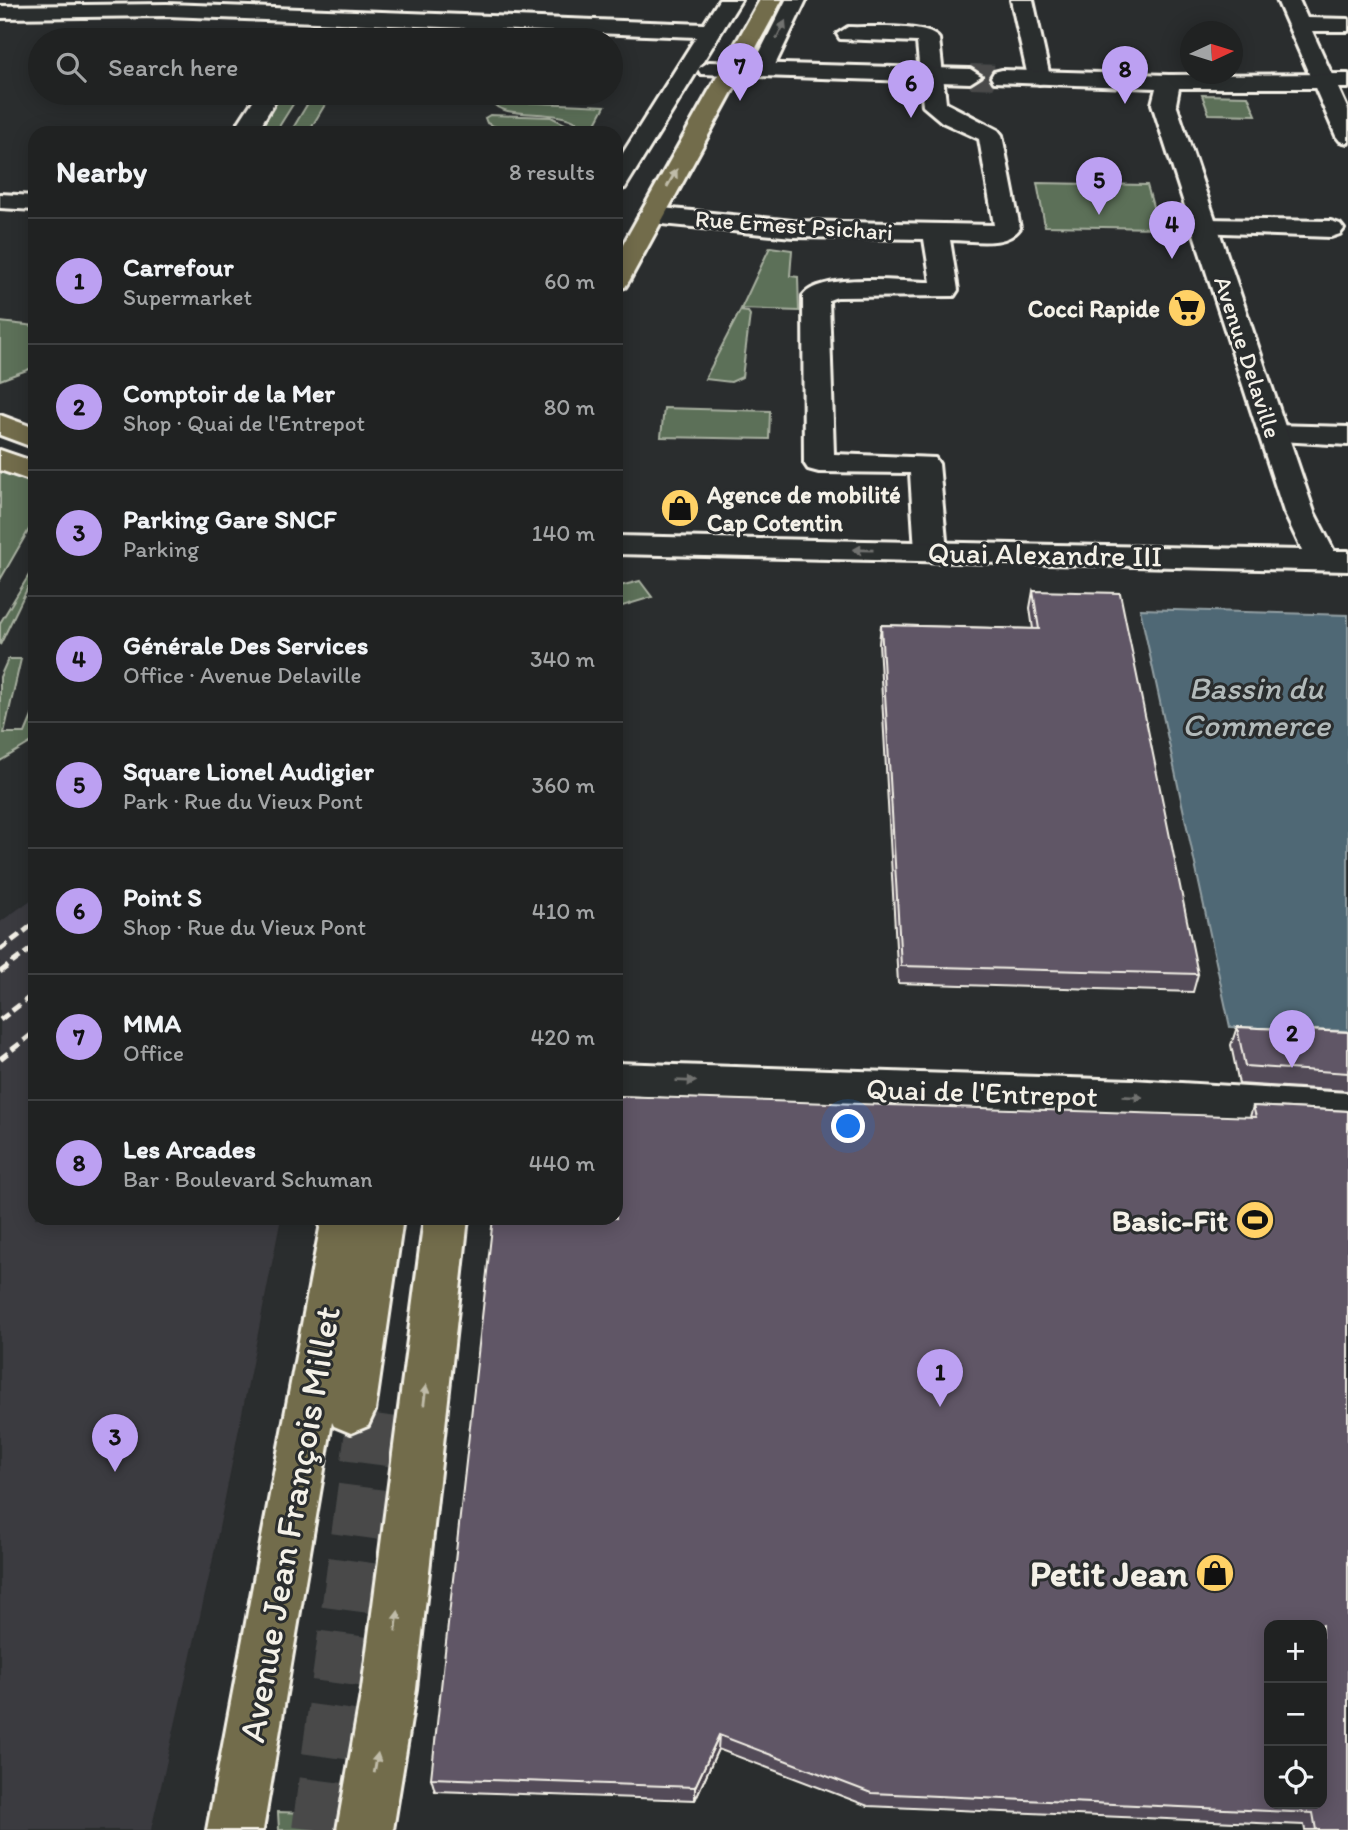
<!DOCTYPE html>
<html lang="en">
<head>
<meta charset="utf-8">
<style>
	body { margin:0; font-family:Itim,sans-serif; background:#2d2f2f; color:#f1f3f6 }
	.controls { position:absolute; right:21px; bottom:21px; display:grid; overflow:hidden; border-radius:14px; box-shadow:0 4px 18px #0003 }
	.controls button { width:63px; height:63px; display:grid; place-items:center; padding:0; border:0; border-bottom:2px solid #3d3f40; background:#202222; color:#f1f3f6; font:35px sans-serif }
	.compass { position:absolute; left:1180px; top:21px; width:63px; height:63px; border-radius:50%; background:#202222; box-shadow:0 4px 18px #0003; rotate:86deg }
	.you { position:absolute; left:849px; top:1127px; width:24px; height:24px; margin:-18px; border:5px solid #fff; border-radius:50%; background:#1a73e8; box-shadow:0 0 0 10px #1a73e833 }
	.badge { display:grid; place-items:center; width:46px; height:46px; border-radius:50%; background:#bca0f2; color:#111; font-size:23px; font-weight:700 }
	.pin { position:absolute; translate:-50% -58px; filter:drop-shadow(0 2px 4px #0008) }
	.pin::after { content:''; position:absolute; top:37px; width:24px; height:21px; background:inherit; clip-path:polygon(0 0,100% 0,50% 100%) }
	.list { margin:0; padding:0; list-style:none }
	h2 { display:flex; justify-content:space-between; align-items:center; height:91px; margin:0; padding:0 28px; font-size:30px }
	h2 small { font-size:23px; font-weight:400; color:#a2a4a5 }
	.list li { display:grid; grid-template-columns:46px 1fr auto; gap:21px; align-items:center; box-sizing:border-box; height:126px; padding:0 28px; border-top:2px solid #3d3f40 }
	.list b { display:block; font-size:26px; white-space:nowrap }
	.list p { margin:0; font-size:23px; white-space:nowrap; color:#a2a4a5 }
	.list em { font-size:23px; font-style:normal; color:#a2a4a5 }
	.icon { flex:none; width:38px; height:38px; fill:none; stroke:currentColor; stroke-width:2; stroke-linecap:round; stroke-linejoin:round }
	.map { position:relative; flex:none; width:1348px; height:1830px; overflow:hidden }
	.search { position:absolute; background:#202222; box-shadow:0 4px 18px #0003; left:28px; top:28px; width:595px; height:77px; display:flex; align-items:center; gap:18px; box-sizing:border-box; padding:0 24px; border-radius:38px; color:#a2a4a5; font-size:26px }
	.panel { position:absolute; background:#202222; box-shadow:0 4px 18px #0003; left:28px; top:126px; width:595px; height:1099px; border-radius:21px }
	.map>svg:first-child { display:block }
</style>
</head>
<body>
<div class="map">
<svg width="1348" height="1830" viewBox="0 0 1348 1830">
	<rect width="100%" height="100%" fill="#2a2d2e"/>
	<filter id="ink" filterUnits="userSpaceOnUse"><feTurbulence type="fractalNoise" baseFrequency=".0143" numOctaves="2"/><feDisplacementMap in="SourceGraphic" scale="14" xChannelSelector="R" yChannelSelector="G"/><feConvolveMatrix kernelMatrix="1 2 1 2 8 2 1 2 1" color-interpolation-filters="sRGB"/></filter>
	<g filter="url(#ink)">
		<path fill="#3a3a3f" d="M35,897V1218H281L211,1568L151,1830H0V922Z"/>
		<g fill="#5c6f59" stroke="#a8b0a0" stroke-width="2">
			<path d="M277,93H300L275,133H253Z"/>
			<path d="M314,93H332L308,133H290Z"/>
			<path d="M1202,95L1248,96L1256,115L1209,114Z"/>
			<path d="M492,101L605,106L596,123L579,124C558,107 501,121 492,101Z"/>
			<path d="M490,115L551,117L567,125C545,138 509,135 487,123L485,118Z"/>
			<path d="M1037,183L1147,185L1159,228L1045,226Z"/>
			<path d="M770,247L792,250L790,276L798,277L799,311L741,309Z"/>
			<path d="M740,311L748,312L750,315L742,377L731,382L705,379Z"/>
			<path d="M0,322L35,326V367L0,380Z"/>
			<path d="M664,408L770,411L769,439L661,437Z"/>
			<path d="M0,469L35,484V519L0,580Z"/>
			<path d="M35,565V587H28L0,645V623Z"/>
			<path d="M640,581L652,597L616,608V587Z"/>
			<path d="M8,659H21L4,733H25L35,709V740L0,761V677Z"/>
			<path d="M278,1812L338,1814L336,1830H279Z"/>
		</g>
		<path fill="#506875" stroke="#929fa3" stroke-width="2" d="M1140,609L1348,615V1031L1230,1027Z"/>
		<g fill="none" stroke-linecap="round" stroke-linejoin="round">
			<path stroke="#484a4a" stroke-width="24" stroke-dasharray="24 12" stroke-linecap="butt" d="M970,76L1002,77"/>
			<path stroke="#484a4a" stroke-width="50" stroke-dasharray="50 24" stroke-linecap="butt" d="M317,1830L373,1410"/>
			<g stroke="#f4f1e8" stroke-width="6">
				<g id="street">
					<path d="M719,0H741L628,183L625,188L616,190V164L696,37L167,16L0,18V6L167,4L704,24Z"/>
					<path d="M806,0L775,65H759L756,60L786,0Z"/>
					<path d="M1011,0H1033L1050,77L1047,82L1039,84L1028,77Z"/>
					<path d="M1277,0H1299L1307,18L1348,19V31H1312L1348,110V143L1340,141L1336,136Z"/>
					<path d="M848,27C868,28 928,23 939,39L946,103L998,130L1002,135L1020,228C1006,248 973,240 950,240L958,290L954,296L837,297L829,300L834,454L935,458L939,464L947,551L942,558L931,560L920,558L915,551L910,473L819,472L808,469L804,463L803,296C819,272 902,282 931,282L924,239L793,237L652,223L643,220L639,215L643,210L652,207L793,221L994,225L979,139L942,122L923,106L917,42L840,39L837,34Z"/>
					<path d="M258,93H280L256,133H232Z"/>
					<path d="M0,194L35,196V210L0,208Z"/>
					<path d="M1205,219L1331,221L1340,224L1344,229L1340,234L1331,237L1196,232L1192,227L1196,222Z"/>
					<path d="M1273,425L1348,427V445L1263,440L1258,434L1263,428Z"/>
				</g>
			</g>
			<g stroke="#f4f1e8" stroke-width="6">
				<g id="secondary">
					<path d="M709,62L970,69L981,76L970,83L701,74L698,69Z"/>
					<path d="M1002,70L1169,75L1348,74V88H1179L1176,104L1314,512L1334,551H1348V571L616,554V536L1302,550L1284,512L1152,104L1156,88L994,82L991,77L994,72Z"/>
					<path d="M616,1063L1132,1080L1348,1093V1127L1132,1114L616,1095Z"/>
				</g>
			</g>
			<g stroke="#f4f1e8" stroke-width="6">
				<g id="primary">
					<path d="M760,0H782L629,281L625,287L616,289V257Z"/>
					<path d="M0,415L35,428V448L0,435Z"/>
					<path d="M0,450L35,462V482L0,470Z"/>
					<path d="M322,1218H403L375,1411L368,1426L351,1433L334,1426L332,1422L263,1830H207Z"/>
					<path d="M424,1218H468L416,1689L393,1830H337L362,1689Z"/>
				</g>
			</g>
			<use href="#street" fill="#2a2d2e" fill-rule="evenodd"/>
			<use href="#secondary" fill="#2a2d2e" fill-rule="evenodd"/>
			<use href="#primary" fill="#726c4b" fill-rule="evenodd"/>
			<g stroke="#f4f1e8" stroke-width="5" stroke-dasharray="10 5" stroke-linecap="butt">
				<path d="M0,950L35,923"/>
				<path d="M0,972L35,946"/>
				<path d="M0,1020L35,993"/>
				<path d="M0,1059L35,1032"/>
			</g>
		</g>
		<g fill="#534b58" stroke="#f4f1e8" stroke-width="2">
			<path d="M1033,591L1198,974L1193,992L898,983L879,643L881,625L1033,629L1030,608Z"/>
			<path d="M1237,1027L1348,1032V1091L1239,1084L1231,1045Z"/>
			<path d="M1253,1106L1348,1111V1830H1305L1304,1825L868,1806L718,1749L695,1800L435,1791L431,1778L1250,1117Z"/>
		</g>
		<path fill="#443d47" stroke="#f4f1e8" stroke-width="2" d="M719,1735L718,1749L695,1800V1787Z"/>
		<g fill="#615766" stroke="#f4f1e8" stroke-width="2" fill-rule="evenodd">
			<path d="M1033,591L1120,593L1198,974L901,966L881,625L1039,629Z"/>
			<path d="M1237,1027L1348,1032V1073L1245,1066Z"/>
			<path d="M616,1096L1256,1117L1253,1106L1348,1111V1830H1316L1313,1813L871,1793L719,1735L695,1787L431,1778L493,1218H616ZM1269,1625H1322V1804H1269Z"/>
		</g>
		<defs><path id="oneway-solid" d="M-6-.8H1V-3.2L6.5 0L1 3.2V.8H-6Z" transform="scale(1.75)"/></defs>
		<g fill="#71726f">
			<use href="#oneway-solid" transform="translate(781 30) rotate(-64)"/>
			<use href="#oneway-solid" transform="translate(863 550) rotate(-179)"/>
			<use href="#oneway-solid" transform="translate(686 1081) rotate(2)"/>
			<use href="#oneway-solid" transform="translate(1133 1097) rotate(3)"/>
		</g>
		<g fill="#c0bca9">
			<use href="#oneway-solid" transform="translate(672 178) rotate(-61)"/>
			<use href="#oneway-solid" transform="translate(425 1395) rotate(-83)"/>
			<use href="#oneway-solid" transform="translate(397 1621) rotate(-83)"/>
			<use href="#oneway-solid" transform="translate(376 1763) rotate(-80)"/>
		</g>
	</g>
	<defs>
		<g id="supermarket-disc" transform="scale(2.0125)"><circle r="9.5" fill="#ffd166" stroke="#2a2d2e"/><path d="M-6-5.5h2.5l.6 2H6L4.5 2H-2.5L-4.4-4H-6ZM-1.5 3.2a1.3 1.3 0 1 0 .1 0ZM3 3.2a1.3 1.3 0 1 0 .1 0Z" fill="#111"/></g>
		<g id="shop-disc" transform="scale(2.0125)"><circle r="9.5" fill="#ffd166" stroke="#2a2d2e"/><path d="M-5-2.5h2.3a2.7 3.5 0 0 1 5.4 0H5L5.5 6h-11ZM-1.5-2.5h3a1.5 2.3 0 0 0-3 0Z" fill="#111"/></g>
		<g id="stadium-disc" transform="scale(2.0125)"><circle r="9.5" fill="#ffd166" stroke="#2a2d2e"/><path d="M0-5a6.5 5 0 1 0 0 10a6.5 5 0 1 0 0-10ZM-3.5-1.8h7v3.6h-7Z" fill="#111"/></g>
	</defs>
	<g fill-rule="evenodd">
		<use href="#supermarket-disc" x="1187" y="308"/>
		<use href="#shop-disc" x="680" y="508"/>
		<use href="#stadium-disc" x="1255" y="1220"/>
		<use href="#shop-disc" x="1215" y="1573"/>
	</g>
	<g text-anchor="middle" dominant-baseline="central" stroke-width="6" stroke-linejoin="round" paint-order="stroke">
		<g font-size="24" fill="#f4f1e8" stroke="#2a2d2e">
			<text transform="translate(794 225) rotate(4)">Rue Ernest Psichari</text>
			<text transform="translate(1248 357) rotate(72)">Avenue Delaville</text>
		</g>
		<g font-size="24" font-weight="bold" fill="#f4f1e8" stroke="#2a2d2e" text-anchor="end">
			<text x="1160" y="308">Cocci Rapide</text>
			<text x="707" y="494" text-anchor="start">Agence de mobilité<tspan x="707" dy="28">Cap Cotentin</tspan></text>
		</g>
		<g font-size="30" fill="#f4f1e8" stroke="#2a2d2e">
			<text transform="translate(1045 554) rotate(1)">Quai Alexandre III</text>
			<text transform="translate(982 1092) rotate(2)">Quai de l'Entrepot</text>
		</g>
		<g font-size="30" font-weight="bold" fill="#f4f1e8" stroke="#2a2d2e" text-anchor="end">
			<text x="1228" y="1220">Basic-Fit</text>
		</g>
		<g font-size="32" font-style="italic" fill="#b2baba" stroke="#2a2d2e">
			<text x="1256" y="688">Bassin du<tspan x="1256" dy="37">Commerce</tspan></text>
		</g>
		<g font-size="37" fill="#f4f1e8" stroke="#2a2d2e">
			<text transform="translate(289 1524) rotate(-80)">Avenue Jean François Millet</text>
		</g>
		<g font-size="37" font-weight="bold" fill="#f4f1e8" stroke="#2a2d2e" text-anchor="end">
			<text x="1188" y="1573">Petit Jean</text>
		</g>
	</g>
</svg>
<div class="controls">
<button>+</button>
<button>−</button>
<button><svg class="icon" aria-label="locate" viewBox="0 0 24 24"><circle cx="12" cy="12" r="6"/><path d="M12 2v4M12 18v4M2 12h4M18 12h4"/></svg></button>
</div>
<svg class="compass" viewBox="-18 -18 36 36"><path d="M0-13l5 13h-10z" fill="#e53935"/><path d="M0 13l5-13h-10z" fill="#a2a4a5"/></svg>
<div class="you"></div>
<div class="pin badge" style="left:940px;top:1407px">1</div>
<div class="pin badge" style="left:1292px;top:1068px">2</div>
<div class="pin badge" style="left:115px;top:1472px">3</div>
<div class="pin badge" style="left:1172px;top:259px">4</div>
<div class="pin badge" style="left:1099px;top:215px">5</div>
<div class="pin badge" style="left:911px;top:118px">6</div>
<div class="pin badge" style="left:740px;top:101px">7</div>
<div class="pin badge" style="left:1125px;top:104px">8</div>
<div class="search"><svg class="icon" aria-label="search" viewBox="0 0 24 24"><circle cx="10" cy="10" r="6"/><path d="M15 15l6 6"/></svg>Search here</div>
<section class="panel">
<h2>Nearby<small>8 results</small></h2>
<ul class="list">
<li><span class="badge">1</span><div><b>Carrefour</b><p>Supermarket</p></div><em>60 m</em></li>
<li><span class="badge">2</span><div><b>Comptoir de la Mer</b><p>Shop · Quai de l'Entrepot</p></div><em>80 m</em></li>
<li><span class="badge">3</span><div><b>Parking Gare SNCF</b><p>Parking</p></div><em>140 m</em></li>
<li><span class="badge">4</span><div><b>Générale Des Services</b><p>Office · Avenue Delaville</p></div><em>340 m</em></li>
<li><span class="badge">5</span><div><b>Square Lionel Audigier</b><p>Park · Rue du Vieux Pont</p></div><em>360 m</em></li>
<li><span class="badge">6</span><div><b>Point S</b><p>Shop · Rue du Vieux Pont</p></div><em>410 m</em></li>
<li><span class="badge">7</span><div><b>MMA</b><p>Office</p></div><em>420 m</em></li>
<li><span class="badge">8</span><div><b>Les Arcades</b><p>Bar · Boulevard Schuman</p></div><em>440 m</em></li>
</ul>
</section>
</div>
</body>
</html>
